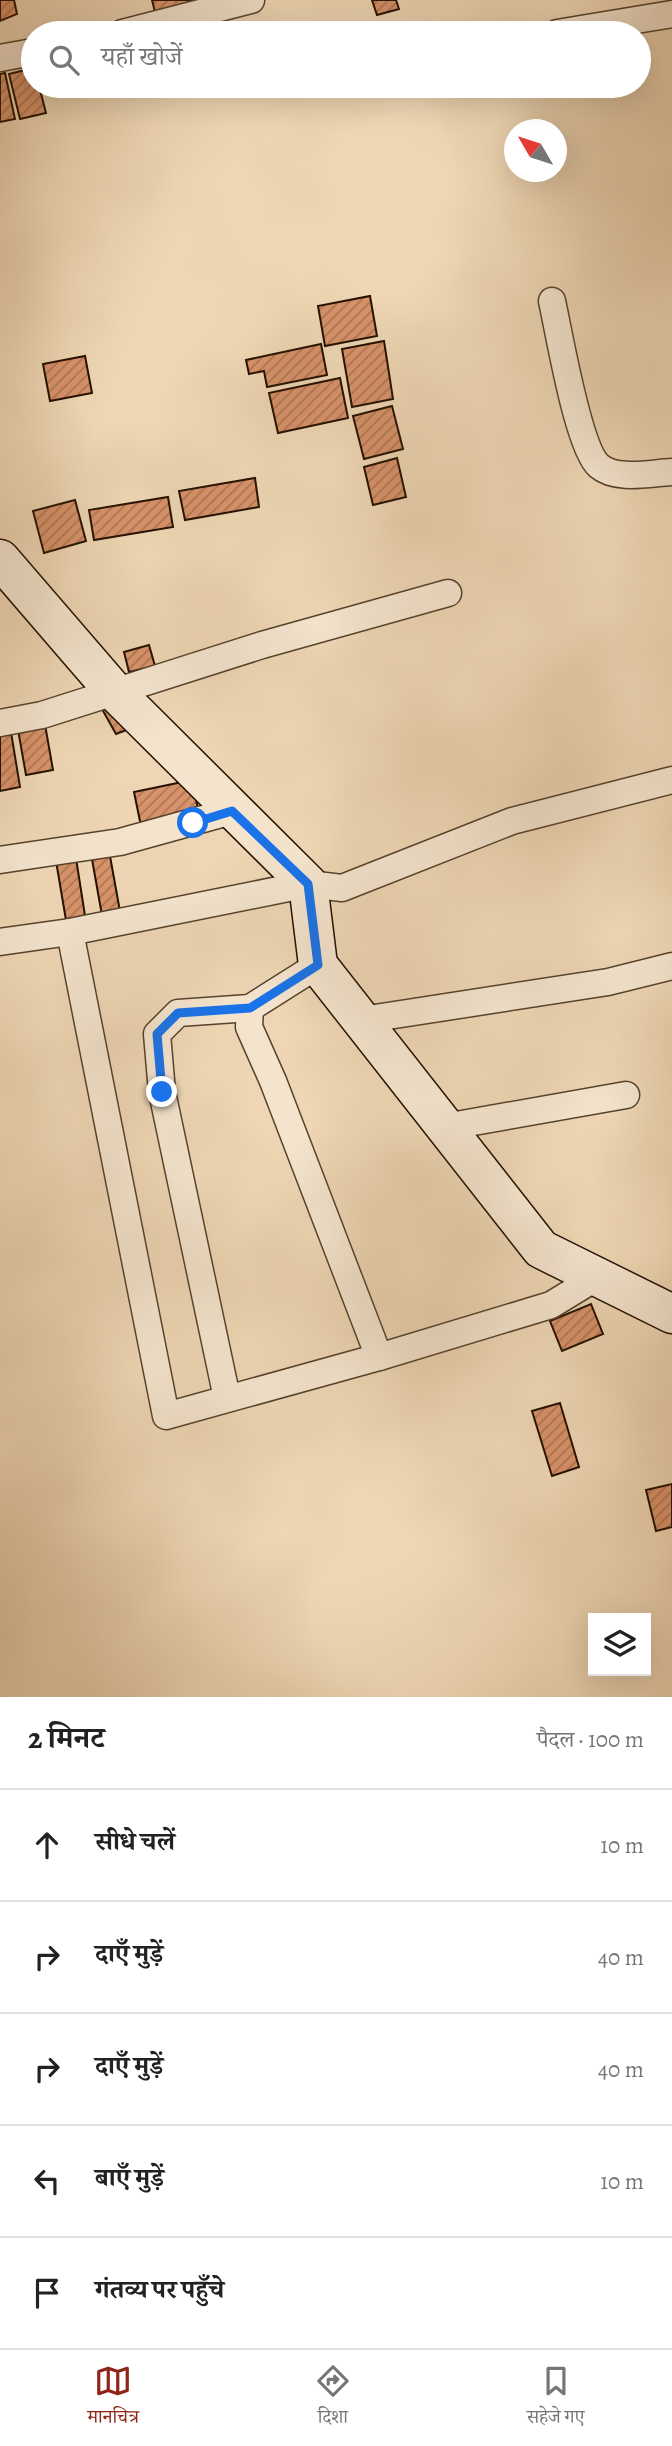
<!DOCTYPE html>
<html lang="hi">
<head>
<meta charset="utf-8">
<style>
	body { margin:0; font-family:Alegreya,"Noto Serif Devanagari",serif; background:#f2f2f2; color:#222 }
	.controls { position:absolute; right:21px; bottom:21px; display:grid; overflow:hidden; border-radius:0px; box-shadow:0 7px 28px #0002 }
	.controls button { width:63px; height:63px; display:grid; place-items:center; padding:0; border:0; border-bottom:2px solid #e0e0e0; background:#fff; color:#222; font:35px sans-serif }
	.compass { position:absolute; left:504px; top:119px; width:63px; height:63px; border-radius:50%; background:#fff; box-shadow:0 7px 28px #0002; rotate:309deg }
	.stop { position:absolute; width:21px; height:21px; margin:-16px; border:5px solid #1a73e8; border-radius:50%; background:#fff }
	.stop.end { background:#1a73e8; border-color:#fff; box-shadow:0 2px 7px #0008 }
	.list { margin:0; padding:0; list-style:none }
	h2 { display:flex; justify-content:space-between; align-items:center; height:91px; margin:0; padding:0 28px; font-size:30px }
	h2 small { font-size:23px; font-weight:400; color:#767676 }
	.list li { display:grid; grid-template-columns:46px 1fr auto; gap:21px; align-items:center; box-sizing:border-box; height:112px; padding:0 28px; border-top:2px solid #e0e0e0 }
	.list b { display:block; font-size:26px; white-space:nowrap }
	.list em { font-size:23px; font-style:normal; color:#767676 }
	.icon { flex:none; width:38px; height:38px; fill:none; stroke:currentColor; stroke-width:2; stroke-linecap:round; stroke-linejoin:round }
	.map { position:relative; flex:none; width:672px; height:1697px; overflow:hidden }
	.search { position:absolute; background:#fff; box-shadow:0 7px 28px #0002; left:21px; right:21px; top:21px; height:77px; display:flex; align-items:center; gap:18px; box-sizing:border-box; padding:0 24px; border-radius:38px; color:#767676; font-size:26px }
	.sheet { height:651px; background:#fff }
	nav { display:flex; justify-content:space-around; align-items:center; box-sizing:border-box; height:98px; border-top:2px solid #e0e0e0; background:#fff; font-size:19px; color:#767676 }
	nav a { display:grid; justify-items:center; gap:4px }
	nav .on { color:#8f2418 }
	.map>svg:first-child { display:block }
</style>
</head>
<body>
<div class="map">
<svg width="672" height="1697" viewBox="0 0 672 1697">
	<defs>
		<pattern id="building-hatch" width="6" height="6" patternUnits="userSpaceOnUse" patternTransform="scale(1.75)"><rect width="6" height="6" fill="#d8926a"/><path d="M-1 1l2-2M0 6l6-6M5 7l2-2" fill="none" stroke="#af7655"/></pattern>
	</defs>
	<rect width="100%" height="100%" fill="#eed6b4"/>
	<filter id="stains"><feTurbulence type="fractalNoise" baseFrequency=".00286" numOctaves="4"/><feColorMatrix values="0 0 0 0 .2 0 0 0 0 .09 0 0 0 0 .02 0 0 0 .5 -.17"/></filter>
	<radialGradient id="worn" r=".72"><stop offset=".6" stop-color="#630" stop-opacity="0"/><stop offset="1" stop-color="#630" stop-opacity=".3"/></radialGradient>
	<g fill="url(#building-hatch)" stroke="#241100" stroke-width="2">
		<path d="M0,0H14L17,14L0,21Z"/>
		<path d="M152,0H202L155,12Z"/>
		<path d="M372,0H396L399,9L377,15Z"/>
		<path d="M33,68V86H39L46,113L20,119L9,74Z"/>
		<path d="M5,73L15,119L0,122V74Z"/>
		<path d="M370,296L377,336L325,346L318,306Z"/>
		<path d="M384,341L393,399L352,407L342,349Z"/>
		<path d="M321,344L327,375L267,387L264,371L249,374L246,360Z"/>
		<path d="M85,356L92,393L50,401L43,364Z"/>
		<path d="M340,378L348,418L278,433L269,393Z"/>
		<path d="M392,406L403,449L364,459L353,416Z"/>
		<path d="M397,458L406,497L373,505L364,467Z"/>
		<path d="M255,478L259,507L185,520L179,491Z"/>
		<path d="M168,497L173,527L94,540L89,510Z"/>
		<path d="M75,500L86,541L44,553L33,511Z"/>
		<path d="M149,645L155,666L129,672L124,652Z"/>
		<path d="M98,702L137,726L116,734Z"/>
		<path d="M44,719L53,770L26,775L17,724Z"/>
		<path d="M10,726L20,787L0,791V728Z"/>
		<path d="M192,780L199,814L141,826L134,792Z"/>
		<path d="M108,845L121,917L103,921L90,848Z"/>
		<path d="M75,852L86,922L67,926L55,855Z"/>
		<path d="M591,1304L603,1334L562,1351L550,1321Z"/>
		<path d="M560,1403L579,1467L552,1476L532,1411Z"/>
		<path d="M672,1484V1527L656,1531L646,1490Z"/>
	</g>
	<g fill="none" stroke-linecap="round" stroke-linejoin="round">
		<g stroke="#56422d" stroke-width="29">
			<g id="street">
				<path d="M122,33L251,0"/>
				<path d="M557,33L672,14"/>
				<path d="M0,58L33,52"/>
				<path d="M552,301C559,332 578,448 599,466C617,481 650,473 672,472"/>
				<path d="M0,723L42,715L262,645L448,593"/>
				<path d="M0,860L120,842L232,811"/>
				<path d="M70,932L166,1416L379,1357L551,1305L597,1277"/>
				<path d="M0,942L70,932L308,884L342,888L512,821L672,780"/>
				<path d="M250,1008L249,1027L273,1081L379,1357"/>
				<path d="M362,1020L608,982L672,966"/>
				<path d="M445,1127L626,1095"/>
				<path d="M227,1398L162,1092L157,1034L178,1013L250,1008L318,965"/>
			</g>
		</g>
		<g stroke="#241100" stroke-width="41">
			<path id="secondary" d="M0,559L113,690L308,884L318,965L541,1249L672,1314"/>
		</g>
		<use href="#street" stroke="#f4e4ce" stroke-width="26"/>
		<use href="#secondary" stroke="#f4e4ce" stroke-width="38"/>
	</g>
	<g fill="none" stroke-linecap="round" stroke-linejoin="round">
		<path stroke="#1a73e8" stroke-width="9" d="M162,1092L157,1034L178,1013L250,1008L318,965L308,884L232,811L193,823"/>
	</g>
	<rect width="100%" height="100%" filter="url(#stains)"/>
	<rect width="100%" height="100%" fill="url(#worn)"/>
</svg>
<div class="controls">
<button><svg class="icon" aria-label="layers" viewBox="0 0 24 24"><path d="M12 4l9 5-9 5-9-5zM3 14l9 5 9-5"/></svg></button>
</div>
<svg class="compass" viewBox="-18 -18 36 36"><path d="M0-13l5 13h-10z" fill="#e53935"/><path d="M0 13l5-13h-10z" fill="#767676"/></svg>
<div class="stop" style="left:193px;top:823px"></div>
<div class="stop end" style="left:162px;top:1092px"></div>
<div class="search"><svg class="icon" aria-label="search" viewBox="0 0 24 24"><circle cx="10" cy="10" r="6"/><path d="M15 15l6 6"/></svg>यहाँ खोजें</div>
</div>
<section class="sheet">
<h2>2 मिनट<small>पैदल · 100 m</small></h2>
<ul class="list">
<li><svg class="icon" aria-label="ahead" viewBox="0 0 24 24"><path d="M12 20V5M6 11l6-6 6 6"/></svg><div><b>सीधे चलें</b></div><em>10 m</em></li>
<li><svg class="icon" aria-label="right" viewBox="0 0 24 24"><path d="M7 20v-9h11M14 6l5 5-5 5"/></svg><div><b>दाएँ मुड़ें</b></div><em>40 m</em></li>
<li><svg class="icon" aria-label="right" viewBox="0 0 24 24"><path d="M7 20v-9h11M14 6l5 5-5 5"/></svg><div><b>दाएँ मुड़ें</b></div><em>40 m</em></li>
<li><svg class="icon" aria-label="left" viewBox="0 0 24 24"><path d="M17 20v-9H6M10 6l-5 5 5 5"/></svg><div><b>बाएँ मुड़ें</b></div><em>10 m</em></li>
<li><svg class="icon" aria-label="arrive" viewBox="0 0 24 24"><path d="M6 21V4h12l-3 4 3 4H6"/></svg><div><b>गंतव्य पर पहुँचे</b></div></li>
</ul>
</section>
<nav>
<a class="on"><svg class="icon" aria-label="map" viewBox="0 0 24 24"><path d="M3 6l6-2 6 2 6-2v14l-6 2-6-2-6 2zM9 4v14M15 6v14"/></svg>मानचित्र</a>
<a><svg class="icon" aria-label="directions" viewBox="0 0 24 24"><path d="M12 3l9 9-9 9-9-9zM9 14v-3h6M13 9l2 2-2 2"/></svg>दिशा</a>
<a><svg class="icon" aria-label="saved" viewBox="0 0 24 24"><path d="M7 4h10v16l-5-4-5 4z"/></svg>सहेजे गए</a>
</nav>
</body>
</html>
